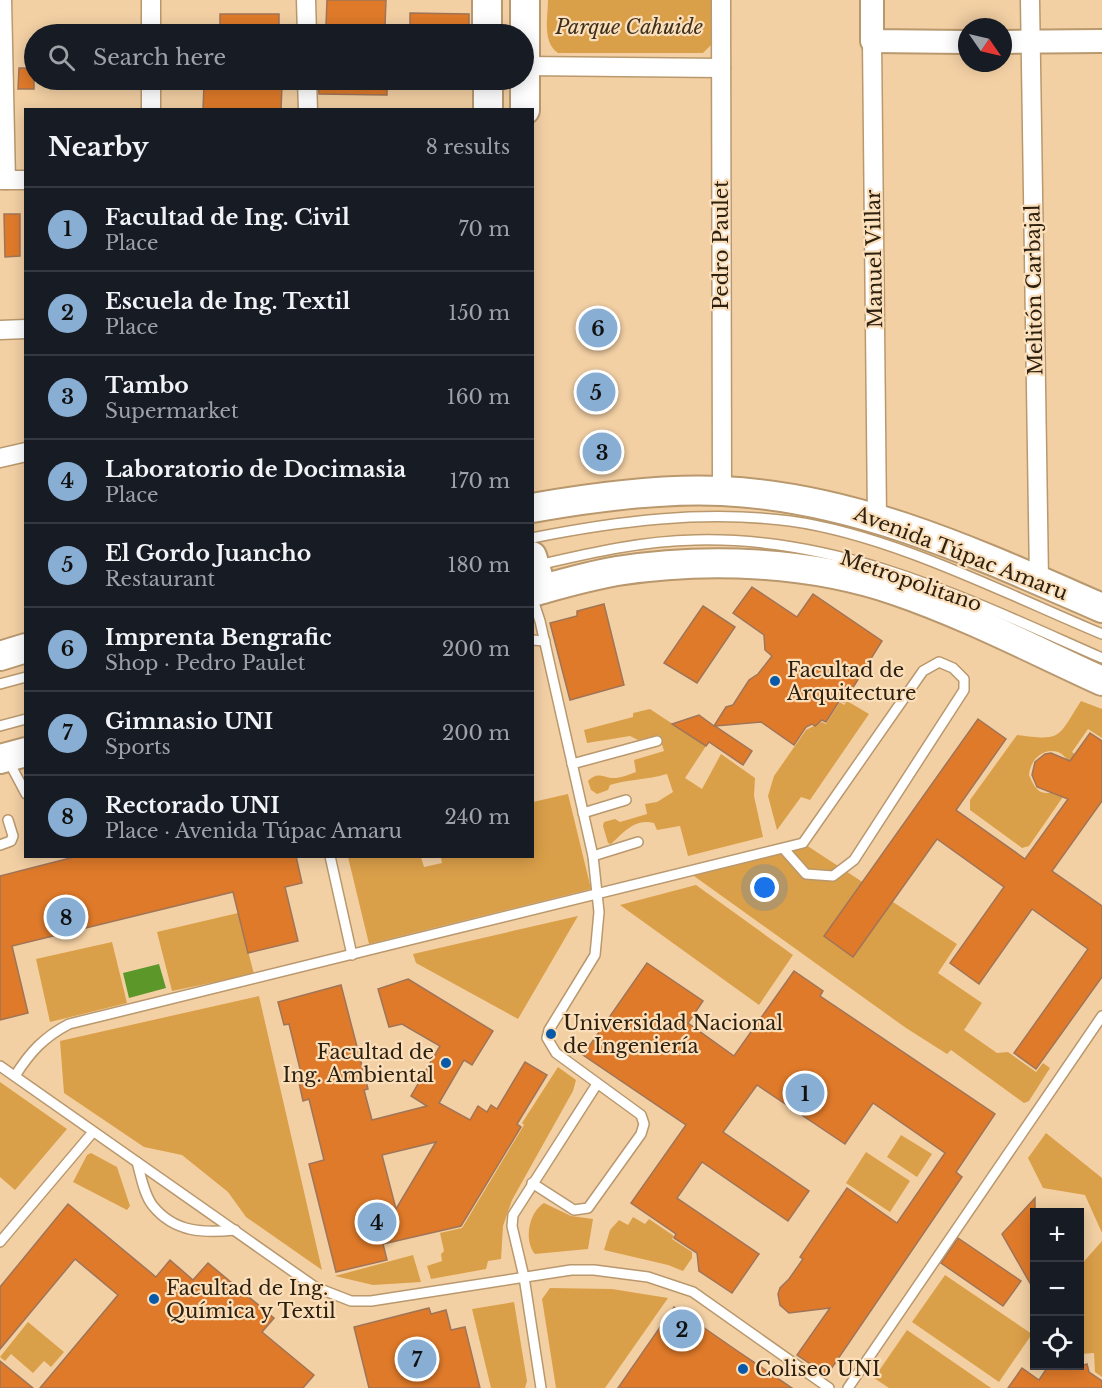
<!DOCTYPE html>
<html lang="en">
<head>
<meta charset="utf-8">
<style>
	body { margin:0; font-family:"Libre Baskerville",serif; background:#242831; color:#f1f3f6 }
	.controls { position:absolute; right:18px; bottom:18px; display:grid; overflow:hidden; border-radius:0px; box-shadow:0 3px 15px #0003 }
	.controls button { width:54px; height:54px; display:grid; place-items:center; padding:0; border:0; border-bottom:2px solid #363941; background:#171b24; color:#f1f3f6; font:30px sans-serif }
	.compass { position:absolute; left:958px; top:18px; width:54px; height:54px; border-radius:50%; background:#171b24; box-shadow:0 3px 15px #0003; rotate:124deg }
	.you { position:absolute; left:765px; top:888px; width:21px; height:21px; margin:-15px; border:4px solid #fff; border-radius:50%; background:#1a73e8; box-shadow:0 0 0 9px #1a73e833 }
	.badge { display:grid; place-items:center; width:39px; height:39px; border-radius:50%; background:#88aed3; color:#111; font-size:20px; font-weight:700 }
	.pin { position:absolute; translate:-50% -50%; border:3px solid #fff; box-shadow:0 2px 6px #0006 }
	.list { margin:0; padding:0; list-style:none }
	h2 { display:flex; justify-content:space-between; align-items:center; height:78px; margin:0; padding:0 24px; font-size:26px }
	h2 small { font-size:20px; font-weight:400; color:#9ea1a6 }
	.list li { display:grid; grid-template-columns:39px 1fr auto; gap:18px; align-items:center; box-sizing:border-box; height:84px; padding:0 24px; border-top:2px solid #363941 }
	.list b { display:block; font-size:22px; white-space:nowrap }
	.list p { margin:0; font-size:20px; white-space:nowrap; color:#9ea1a6 }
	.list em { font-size:20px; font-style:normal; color:#9ea1a6 }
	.icon { flex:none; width:33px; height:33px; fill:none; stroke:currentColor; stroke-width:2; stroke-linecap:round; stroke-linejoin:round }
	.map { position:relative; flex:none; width:1102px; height:1388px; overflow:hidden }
	.search { position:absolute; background:#171b24; box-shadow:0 3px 15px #0003; left:24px; top:24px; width:510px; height:66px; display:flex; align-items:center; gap:15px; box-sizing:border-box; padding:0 21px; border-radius:33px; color:#9ea1a6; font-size:22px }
	.panel { position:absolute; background:#171b24; box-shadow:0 3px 15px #0003; left:24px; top:108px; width:510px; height:750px; border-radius:0px }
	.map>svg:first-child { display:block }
</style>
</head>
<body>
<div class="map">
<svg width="1102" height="1388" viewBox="0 0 1102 1388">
	<rect width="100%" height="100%" fill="#f3d0a4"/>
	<g fill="#da9f49">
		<path d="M548,0H711V45L703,53H558C542,42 548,17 548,0Z"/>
		<path d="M847,701L869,714L810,800L801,797L777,830L768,796L774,776L806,730L822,722L826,724L840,702L844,705Z"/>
		<path d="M1081,701L1102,709V738L1088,729L1072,752L1089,764C1084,763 1074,764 1070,761C1065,759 1064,754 1058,752C1042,747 1030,761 1029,775C1039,800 1046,792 1067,791L1029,846L1022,848L970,810V800L1017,735C1063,741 1057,738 1081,701Z"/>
		<path d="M650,709L706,746L685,778L702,789L721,754L755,778L754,796L763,837L688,856L680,826L657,830L654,823C635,818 624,832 611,844L608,843L603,826L604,822L615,819L620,822L647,814L645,804L657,802L673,792L667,774C646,780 630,779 610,785L608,790L597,794L591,790L588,781C599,770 604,779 616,778C623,777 630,774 636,772L634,760L664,751L659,735L638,740L630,736L587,743L584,730L633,717V713Z"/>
		<path d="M568,794L591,889L369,944L348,857H421L424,867L442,863L441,858L448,857L532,856L533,802Z"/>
		<path d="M803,843L957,944L938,973L982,1003L964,1030L997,1053L1008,1052L1036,1072L1043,1063L1050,1068L1029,1101L1024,1103L951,1050L947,1054L906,1028L687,871Z"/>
		<path d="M696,885L793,955L759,1005L620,905Z"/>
		<path d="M238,913L254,974L172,991L157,932Z"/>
		<path d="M578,916L518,1019L416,963L413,954Z"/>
		<path d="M112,942L127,1003L50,1022L36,959Z"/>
		<path d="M259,996L322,1270L246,1217L228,1192L182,1155L144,1147L64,1093L60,1041Z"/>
		<path d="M558,1067L576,1080L573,1091L512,1200L503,1226L501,1259L488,1261L486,1269L431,1279L427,1266L442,1261L441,1254L444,1251L440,1233L462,1228L524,1125L522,1123Z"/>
		<path d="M0,1082L67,1129L15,1190L0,1177Z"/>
		<path d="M1046,1133L1102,1178V1233L1085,1195L1043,1188L1028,1158Z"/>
		<path d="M901,1135L932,1154L917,1177L887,1157Z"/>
		<path d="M866,1152L910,1181L890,1212L846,1183Z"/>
		<path d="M91,1153L117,1167L130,1206L127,1210L73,1182L87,1155Z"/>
		<path d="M544,1203L571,1216L593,1219L588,1249L535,1254C524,1241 528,1213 544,1203Z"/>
		<path d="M633,1217L645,1224L649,1219L674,1236L672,1239L692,1252V1258L683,1271L668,1265L604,1250L610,1230L619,1220L628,1225Z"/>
		<path d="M1102,1241V1377L1095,1372L1094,1353L1080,1354V1266Z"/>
		<path d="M413,1255L421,1282L373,1285L335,1276Z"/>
		<path d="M945,1275L1032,1334L999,1382L912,1322Z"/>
		<path d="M550,1288L612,1289L668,1298L605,1388H556L542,1299Z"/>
		<path d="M514,1302L527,1381L525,1388H491L472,1309Z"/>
		<path d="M28,1322L64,1352L51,1367L44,1361L33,1373L11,1354L5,1361L0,1357Z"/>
		<path d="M907,1330L991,1388H889L874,1378Z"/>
	</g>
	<path fill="#5b9729" d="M159,964L166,988L129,998L123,973Z"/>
	<g fill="#df7a2a" stroke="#a07457" stroke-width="1.5" fill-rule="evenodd">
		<path d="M327,0H386L385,26L326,25Z"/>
		<path d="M410,13L469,14V34H410Z"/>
		<rect x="220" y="14" width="59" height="20"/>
		<path d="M19,68H34V89H18Z"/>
		<path d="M318,80H387V95L319,94Z"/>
		<path d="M204,84L282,85L281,110H203Z"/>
		<path d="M4,214H20V256L5,257Z"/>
		<path d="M752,587L797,617L813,594L882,641L844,702L840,700L826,722L822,720L815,726L812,724L806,727L794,745L761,722L715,726L752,751L743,765L709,742L706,746L672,724L699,715L714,726L726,707L733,705L749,680L758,674L772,656L765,650L764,635L733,613Z"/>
		<path d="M604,604L624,685L570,700L550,623L577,616V611Z"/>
		<path d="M703,606L735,627L697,683L664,663Z"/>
		<path d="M978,719L1006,739L956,810L1025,859L1068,799L1037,787L1032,775L1035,762L1045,754L1051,753L1070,761L1090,733L1102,741V801L1052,871L1102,906V977L1036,1069L1014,1053L1088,949L1032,909L979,984L950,963L1004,887L937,839L853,957L824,936Z"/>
		<path d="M78,856H296L302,883L285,887L298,941L248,953L233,892L12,946L28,1013L0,1020V876Z"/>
		<path d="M647,963L703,1001L688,1023L734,1056L794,971L823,991L820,996L995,1114L956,1172L962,1177L827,1375L797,1355L830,1308L789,1313L780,1305L778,1294L780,1288L789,1279L803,1259L800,1257L847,1188L897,1223L945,1153L873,1103L845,1144L757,1085L723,1132L809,1191L788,1221L702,1162L677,1198L759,1254L732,1293L699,1271L697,1253L674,1238L676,1234L631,1203L686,1125L583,1055Z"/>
		<path d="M408,979L493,1031L472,1065L464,1060L439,1103L470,1120L478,1106L487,1112L491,1105L497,1109L525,1062L547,1075L517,1124L521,1127L461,1226L383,1244L387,1260L336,1272L309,1164L324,1160L309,1099L303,1101L298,1078L302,1077L289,1024L284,1025L278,1002L341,985L368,1089L364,1090L372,1120L427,1106L411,1096L440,1046L402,1024L389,1027L378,989ZM436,1142L396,1209L382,1155Z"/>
		<path d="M1035,1198V1292L1002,1234Z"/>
		<path d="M68,1204L156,1277L170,1260L193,1280L208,1263L274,1318L262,1332L314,1375L303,1388H40L118,1295L75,1259L0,1349V1287Z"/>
		<path d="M958,1238L1021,1281L1003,1306L941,1263Z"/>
		<path d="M674,1307L736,1350L792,1388H618Z"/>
		<path d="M429,1308L431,1314L446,1310L451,1330L465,1327L480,1388H369L354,1327Z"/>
		<path d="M0,1361L33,1388H0Z"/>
		<path d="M1087,1364L1089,1372L1102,1381V1388H1008L1022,1368L1039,1380L1049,1365L1077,1367Z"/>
	</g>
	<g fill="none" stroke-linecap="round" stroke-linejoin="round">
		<g stroke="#b9986d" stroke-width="12">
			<g id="service">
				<path d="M532,538C617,521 703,510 790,521C892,535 1006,594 1102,634"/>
				<path d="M538,565C590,553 641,541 695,540C842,536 970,600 1102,658"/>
				<path d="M532,640L545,641"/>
				<path d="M0,684L26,677"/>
				<path d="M0,726L26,719"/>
				<path d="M8,760L26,794"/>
				<path d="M572,764L657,741"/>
				<path d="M583,813L626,800"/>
				<path d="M0,845L11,841L13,836L8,820"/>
				<path d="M330,856L352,955"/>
				<path d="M593,856L638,842"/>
				<path d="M0,1066L315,1287L351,1301H371L571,1270H594L648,1277L693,1292L829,1388"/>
				<path d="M15,1076C30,1052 44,1037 69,1024C314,964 558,903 803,843L923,671L939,662L953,668L964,679V690L854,860L833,876L806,874L783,848"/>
				<path d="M137,1162C141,1176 144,1195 153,1206C175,1233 204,1233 235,1230"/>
				<path d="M532,1183L574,1210L588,1208L641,1134L644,1124L641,1115L556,1053L547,1038L549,1030L595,955L599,912L593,856L540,621L532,597"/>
				<path d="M0,1242L93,1132"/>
				<path d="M541,1388L524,1277L512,1226L513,1215L597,1084"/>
				<path d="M848,1388L1102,1016"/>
			</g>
		</g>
		<g stroke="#b9986d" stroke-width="21">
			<g id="minor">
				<path d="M2,0L6,180"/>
				<path d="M151,0V34"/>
				<path d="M306,0L307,34"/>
				<path d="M721,0L722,491"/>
				<path d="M1030,0L1039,580"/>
				<path d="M872,41L877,518"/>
				<path d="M525,66L721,68"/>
				<path d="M151,80V110"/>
				<path d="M307,80L308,110"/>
				<path d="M0,180H26"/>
				<path d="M0,330L26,329"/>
				<path d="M0,458L26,452"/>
			</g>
		</g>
		<g stroke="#b9986d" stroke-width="26">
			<g id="tertiary">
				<path d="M872,0V41L967,42"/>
				<path d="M1003,42L1102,41"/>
			</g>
		</g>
		<g stroke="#b9986d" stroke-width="32">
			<g id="primary">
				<path d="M487,0V34"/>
				<path d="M488,80V110"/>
				<path d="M525,110V0"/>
				<path d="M532,508C594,497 660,488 722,491C857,497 980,555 1102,608"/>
				<path d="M532,556L542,589"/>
				<path d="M532,592C561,584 588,576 617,571C707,557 810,561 897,591C967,615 1034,650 1102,681"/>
				<path d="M0,656L26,648"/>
				<path d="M0,759L26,752"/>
			</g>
		</g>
		<use href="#service" stroke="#fff" stroke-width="9"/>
		<use href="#minor" stroke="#fff" stroke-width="18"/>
		<use href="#tertiary" stroke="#fff" stroke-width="22"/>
		<use href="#primary" stroke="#fff" stroke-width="28"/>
	</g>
	<g fill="#085aa8" stroke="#fbdfbb" stroke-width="2">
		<circle cx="775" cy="681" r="6"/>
		<circle cx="551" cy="1034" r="6"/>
		<circle cx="446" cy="1063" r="6"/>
		<circle cx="154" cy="1299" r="6"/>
		<circle cx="743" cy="1369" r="6"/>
	</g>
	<g text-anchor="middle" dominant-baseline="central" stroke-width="4.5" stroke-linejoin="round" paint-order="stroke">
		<g font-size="20" font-style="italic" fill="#3e301d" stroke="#fbdfbb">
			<text x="629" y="27">Parque Cahuide</text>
		</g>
		<g font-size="20" fill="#2d200f" stroke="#fbdfbb">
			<text transform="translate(721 245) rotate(-90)">Pedro Paulet</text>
			<text transform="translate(874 259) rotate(-91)">Manuel Villar</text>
			<text transform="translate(1034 290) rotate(-91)">Melitón Carbajal</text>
			<text transform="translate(961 553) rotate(21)">Avenida Túpac Amaru</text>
			<text transform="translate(911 581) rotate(19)">Metropolitano</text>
		</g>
		<g font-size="20" fill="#2d200f" stroke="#fbdfbb" text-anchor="start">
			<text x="787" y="670">Facultad de<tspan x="787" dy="23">Arquitecture</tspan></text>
			<text x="563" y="1023">Universidad Nacional<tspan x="563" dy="23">de Ingeniería</tspan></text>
			<text x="434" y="1052" text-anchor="end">Facultad de<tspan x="434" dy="23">Ing. Ambiental</tspan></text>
			<text x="166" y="1288">Facultad de Ing.<tspan x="166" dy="23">Química y Textil</tspan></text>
			<text x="755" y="1369">Coliseo UNI</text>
		</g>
	</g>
</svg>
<div class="controls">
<button>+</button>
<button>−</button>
<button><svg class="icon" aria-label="locate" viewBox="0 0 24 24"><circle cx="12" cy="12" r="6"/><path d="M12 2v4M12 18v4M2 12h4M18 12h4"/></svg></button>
</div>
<svg class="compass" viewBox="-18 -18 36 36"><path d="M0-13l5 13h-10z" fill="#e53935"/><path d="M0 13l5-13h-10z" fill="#9ea1a6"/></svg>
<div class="you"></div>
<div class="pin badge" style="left:805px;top:1093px">1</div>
<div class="pin badge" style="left:682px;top:1329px">2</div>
<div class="pin badge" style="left:602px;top:452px">3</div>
<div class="pin badge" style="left:377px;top:1222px">4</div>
<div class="pin badge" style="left:596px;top:392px">5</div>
<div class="pin badge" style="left:598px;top:328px">6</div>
<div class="pin badge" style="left:417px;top:1359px">7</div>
<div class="pin badge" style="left:66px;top:917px">8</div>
<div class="search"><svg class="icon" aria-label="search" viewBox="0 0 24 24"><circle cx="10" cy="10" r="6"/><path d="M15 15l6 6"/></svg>Search here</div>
<section class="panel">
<h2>Nearby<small>8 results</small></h2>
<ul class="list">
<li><span class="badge">1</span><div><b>Facultad de Ing. Civil</b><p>Place</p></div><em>70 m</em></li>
<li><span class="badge">2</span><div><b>Escuela de Ing. Textil</b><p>Place</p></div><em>150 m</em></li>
<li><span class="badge">3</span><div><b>Tambo</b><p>Supermarket</p></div><em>160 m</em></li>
<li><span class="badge">4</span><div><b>Laboratorio de Docimasia</b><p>Place</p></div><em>170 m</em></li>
<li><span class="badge">5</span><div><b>El Gordo Juancho</b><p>Restaurant</p></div><em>180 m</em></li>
<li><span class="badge">6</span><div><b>Imprenta Bengrafic</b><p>Shop · Pedro Paulet</p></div><em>200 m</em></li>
<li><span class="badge">7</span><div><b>Gimnasio UNI</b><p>Sports</p></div><em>200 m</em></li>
<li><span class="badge">8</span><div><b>Rectorado UNI</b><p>Place · Avenida Túpac Amaru</p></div><em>240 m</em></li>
</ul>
</section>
</div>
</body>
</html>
